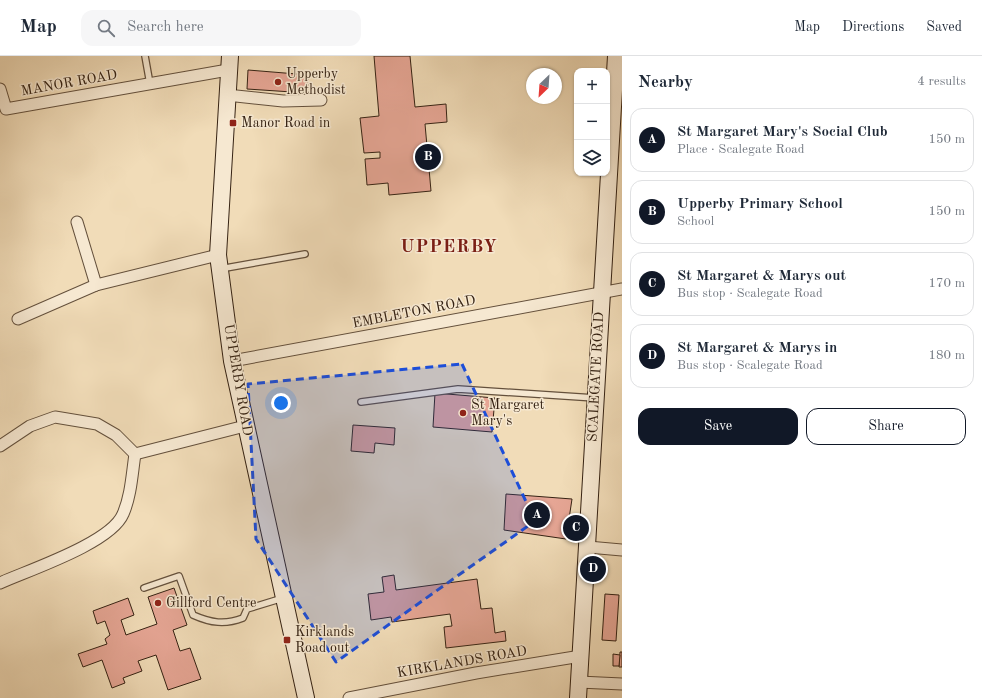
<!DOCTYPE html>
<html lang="en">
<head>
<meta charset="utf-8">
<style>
	body { margin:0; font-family:"Old Standard TT",serif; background:#f6f6f7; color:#1f2937 }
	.controls { position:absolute; right:12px; top:12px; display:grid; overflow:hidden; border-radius:8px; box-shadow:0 1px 3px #0004 }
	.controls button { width:36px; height:36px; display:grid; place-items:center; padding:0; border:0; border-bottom:1px solid #e0e1e3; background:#fff; color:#1f2937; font:20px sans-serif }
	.compass { position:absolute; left:526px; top:12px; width:36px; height:36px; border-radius:50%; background:#fff; box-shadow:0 1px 3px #0004; rotate:205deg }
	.you { position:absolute; left:281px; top:347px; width:14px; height:14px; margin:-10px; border:3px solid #fff; border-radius:50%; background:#1a73e8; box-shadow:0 0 0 6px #1a73e833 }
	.badge { display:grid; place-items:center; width:26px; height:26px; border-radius:50%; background:#111827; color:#fff; font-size:13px; font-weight:700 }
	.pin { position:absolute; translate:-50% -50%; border:2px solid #fff; box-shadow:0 1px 4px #0006 }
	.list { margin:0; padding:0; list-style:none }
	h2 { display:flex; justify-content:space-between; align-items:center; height:52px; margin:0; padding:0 16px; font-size:17px }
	h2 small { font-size:13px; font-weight:400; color:#747a83 }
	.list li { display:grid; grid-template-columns:26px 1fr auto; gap:12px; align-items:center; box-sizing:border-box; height:64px; margin:0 8px 8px; padding:0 8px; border:1px solid #e0e1e3; border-radius:12px }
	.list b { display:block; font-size:15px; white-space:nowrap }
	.list p { margin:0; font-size:13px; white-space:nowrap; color:#747a83 }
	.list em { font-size:13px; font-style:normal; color:#747a83 }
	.actions { display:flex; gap:8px; padding:12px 16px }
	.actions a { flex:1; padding:9px 0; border:1px solid #111827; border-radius:12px; text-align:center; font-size:14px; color:#111827 }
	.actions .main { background:#111827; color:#fff }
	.icon { flex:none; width:22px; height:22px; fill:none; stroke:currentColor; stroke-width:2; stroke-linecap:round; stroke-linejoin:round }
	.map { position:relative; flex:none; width:622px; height:642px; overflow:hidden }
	header { display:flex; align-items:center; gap:24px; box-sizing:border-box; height:56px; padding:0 20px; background:#fff; border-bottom:1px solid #e0e1e3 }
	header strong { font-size:19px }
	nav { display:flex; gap:22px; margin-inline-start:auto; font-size:14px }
	.search { width:280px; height:36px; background:#f6f6f7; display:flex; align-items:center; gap:10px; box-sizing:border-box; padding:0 14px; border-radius:12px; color:#747a83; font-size:15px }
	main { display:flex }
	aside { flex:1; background:#fff }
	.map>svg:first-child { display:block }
</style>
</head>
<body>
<header>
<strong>Map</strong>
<div class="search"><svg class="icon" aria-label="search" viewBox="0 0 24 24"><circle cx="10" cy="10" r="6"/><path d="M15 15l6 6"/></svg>Search here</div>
<nav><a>Map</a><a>Directions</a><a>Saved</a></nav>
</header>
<main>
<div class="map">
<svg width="622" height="642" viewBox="0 0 622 642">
	<rect width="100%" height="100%" fill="#f1dcb8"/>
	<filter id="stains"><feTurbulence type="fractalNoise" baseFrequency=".005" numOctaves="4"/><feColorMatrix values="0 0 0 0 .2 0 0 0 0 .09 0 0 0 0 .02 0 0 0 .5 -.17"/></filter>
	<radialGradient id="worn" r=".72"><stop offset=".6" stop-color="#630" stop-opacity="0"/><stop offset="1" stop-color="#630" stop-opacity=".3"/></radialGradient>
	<g fill="#e6a695" stroke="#352213">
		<path d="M374,0H410L415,51L446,48L447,66L425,68L431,135L389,139L388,127L367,129L365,103L380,102V96L364,97L360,62L379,60Z"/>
		<path d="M248,14L309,19L307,37L247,33Z"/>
		<path d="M435,337L495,342L492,376L433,371Z"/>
		<path d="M353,369L395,372L394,389L375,387L374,397L351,395Z"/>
		<path d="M506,438L572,443L566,483L504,474Z"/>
		<path d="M394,519L396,534L477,523L481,553L492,552L495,577L505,575L506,585L446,592L444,571L452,570L450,558L392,566L391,561L371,564L368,538L384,536L382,521Z"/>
		<path d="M174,532L187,569L173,574L180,595L190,592L201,623L168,634L156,599L138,605L142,615L123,622L125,627L112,632L102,604L83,611L78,598L107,588L105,583L110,579L105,565L97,568L93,555L128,542L134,559L121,564L126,579L157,568L148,541Z"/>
		<path d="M605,538L619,539L616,585L602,584Z"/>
		<path d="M620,596H622V611H619Z"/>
		<path d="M613,598L620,599L619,610H613Z"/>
	</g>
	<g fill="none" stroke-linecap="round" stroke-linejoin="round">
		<g stroke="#64503c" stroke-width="8">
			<g id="lane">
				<path d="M145,0L150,28"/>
				<path d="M220,213L305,198"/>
				<path d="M361,346L458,333L595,342"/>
				<path d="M144,532L179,520L193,559C211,567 225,569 243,562L247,553L283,542"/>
			</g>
		</g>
		<g stroke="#64503c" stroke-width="13">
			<g id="street">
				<path d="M0,33L6,53L228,14"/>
				<path d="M227,39L283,45L321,44"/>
				<path d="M77,166L96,229"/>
				<path d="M18,263L96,229L218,199"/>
				<path d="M232,305L622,233"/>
				<path d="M0,390L30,370L55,361L97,368L116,379L135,398"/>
				<path d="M135,398L245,370"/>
				<path d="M588,491L622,494"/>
				<path d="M0,527C29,514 111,487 123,458C131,440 132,418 135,398"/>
				<path d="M579,626L622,628"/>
				<path d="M349,642L476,617L581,600"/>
			</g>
		</g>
		<g stroke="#352213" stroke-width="18">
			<g id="secondary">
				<path d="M230,0L218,199L232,305L306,642"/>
				<path d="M578,642L616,0"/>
			</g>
		</g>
		<use href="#lane" stroke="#f6e8d1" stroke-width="5.5"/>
		<use href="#street" stroke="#f6e8d1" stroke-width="11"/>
		<use href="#secondary" stroke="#f6e8d1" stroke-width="16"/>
	</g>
	<path fill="#1d4ed8" fill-opacity="0.2" stroke="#1d4ed8" stroke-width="3" stroke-dasharray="8 5" stroke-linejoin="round" d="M462,308L535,465L336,606L256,483L248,328Z"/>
	<g fill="#8f2418" stroke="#f6e8d1" stroke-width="1.5">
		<circle cx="278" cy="26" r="4"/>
		<rect x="229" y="63" width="8" height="8" rx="2"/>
		<circle cx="463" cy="357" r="4"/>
		<circle cx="158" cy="547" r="4"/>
		<rect x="283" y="580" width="8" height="8" rx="2"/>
	</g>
	<g text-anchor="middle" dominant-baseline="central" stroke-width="3" stroke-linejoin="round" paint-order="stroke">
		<g font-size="14" fill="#352213" stroke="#f6e8d1" text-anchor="start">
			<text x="286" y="18">Upperby<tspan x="286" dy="16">Methodist</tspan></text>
			<text x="241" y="67">Manor Road in</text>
			<text x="471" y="349">St Margaret<tspan x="471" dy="16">Mary's</tspan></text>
			<text x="166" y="547">Gillford Centre</text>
			<text x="295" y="576">Kirklands<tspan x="295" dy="16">Road out</tspan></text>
		</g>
		<g font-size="14" fill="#352213" stroke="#f6e8d1">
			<text transform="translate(69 27) rotate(-10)">MANOR ROAD</text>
			<text transform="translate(414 256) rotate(-11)">EMBLETON ROAD</text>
			<text transform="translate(596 321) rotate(-87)">SCALEGATE ROAD</text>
			<text transform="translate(238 324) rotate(80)">UPPERBY ROAD</text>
			<text transform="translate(462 606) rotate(-10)">KIRKLANDS ROAD</text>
		</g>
		<g font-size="18" font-weight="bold" letter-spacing="1" fill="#7a1f14" stroke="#f6e8d1">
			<text x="449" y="191">UPPERBY</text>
		</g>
	</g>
	<rect width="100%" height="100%" filter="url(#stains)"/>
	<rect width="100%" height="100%" fill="url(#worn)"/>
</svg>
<div class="controls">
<button>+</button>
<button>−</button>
<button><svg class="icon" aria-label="layers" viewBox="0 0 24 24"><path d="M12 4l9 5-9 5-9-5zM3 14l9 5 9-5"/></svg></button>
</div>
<svg class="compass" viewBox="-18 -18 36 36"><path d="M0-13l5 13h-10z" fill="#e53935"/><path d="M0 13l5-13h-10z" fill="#747a83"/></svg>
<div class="you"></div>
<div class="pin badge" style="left:537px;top:459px">A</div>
<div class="pin badge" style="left:428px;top:101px">B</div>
<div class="pin badge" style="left:576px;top:472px">C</div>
<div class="pin badge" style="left:593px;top:513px">D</div>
</div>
<aside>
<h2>Nearby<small>4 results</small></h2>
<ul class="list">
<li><span class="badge">A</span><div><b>St Margaret Mary's Social Club</b><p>Place · Scalegate Road</p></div><em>150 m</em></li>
<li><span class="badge">B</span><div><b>Upperby Primary School</b><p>School</p></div><em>150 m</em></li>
<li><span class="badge">C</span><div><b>St Margaret &amp; Marys out</b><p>Bus stop · Scalegate Road</p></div><em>170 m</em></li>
<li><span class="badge">D</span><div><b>St Margaret &amp; Marys in</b><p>Bus stop · Scalegate Road</p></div><em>180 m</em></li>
</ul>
<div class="actions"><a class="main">Save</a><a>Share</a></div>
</aside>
</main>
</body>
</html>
